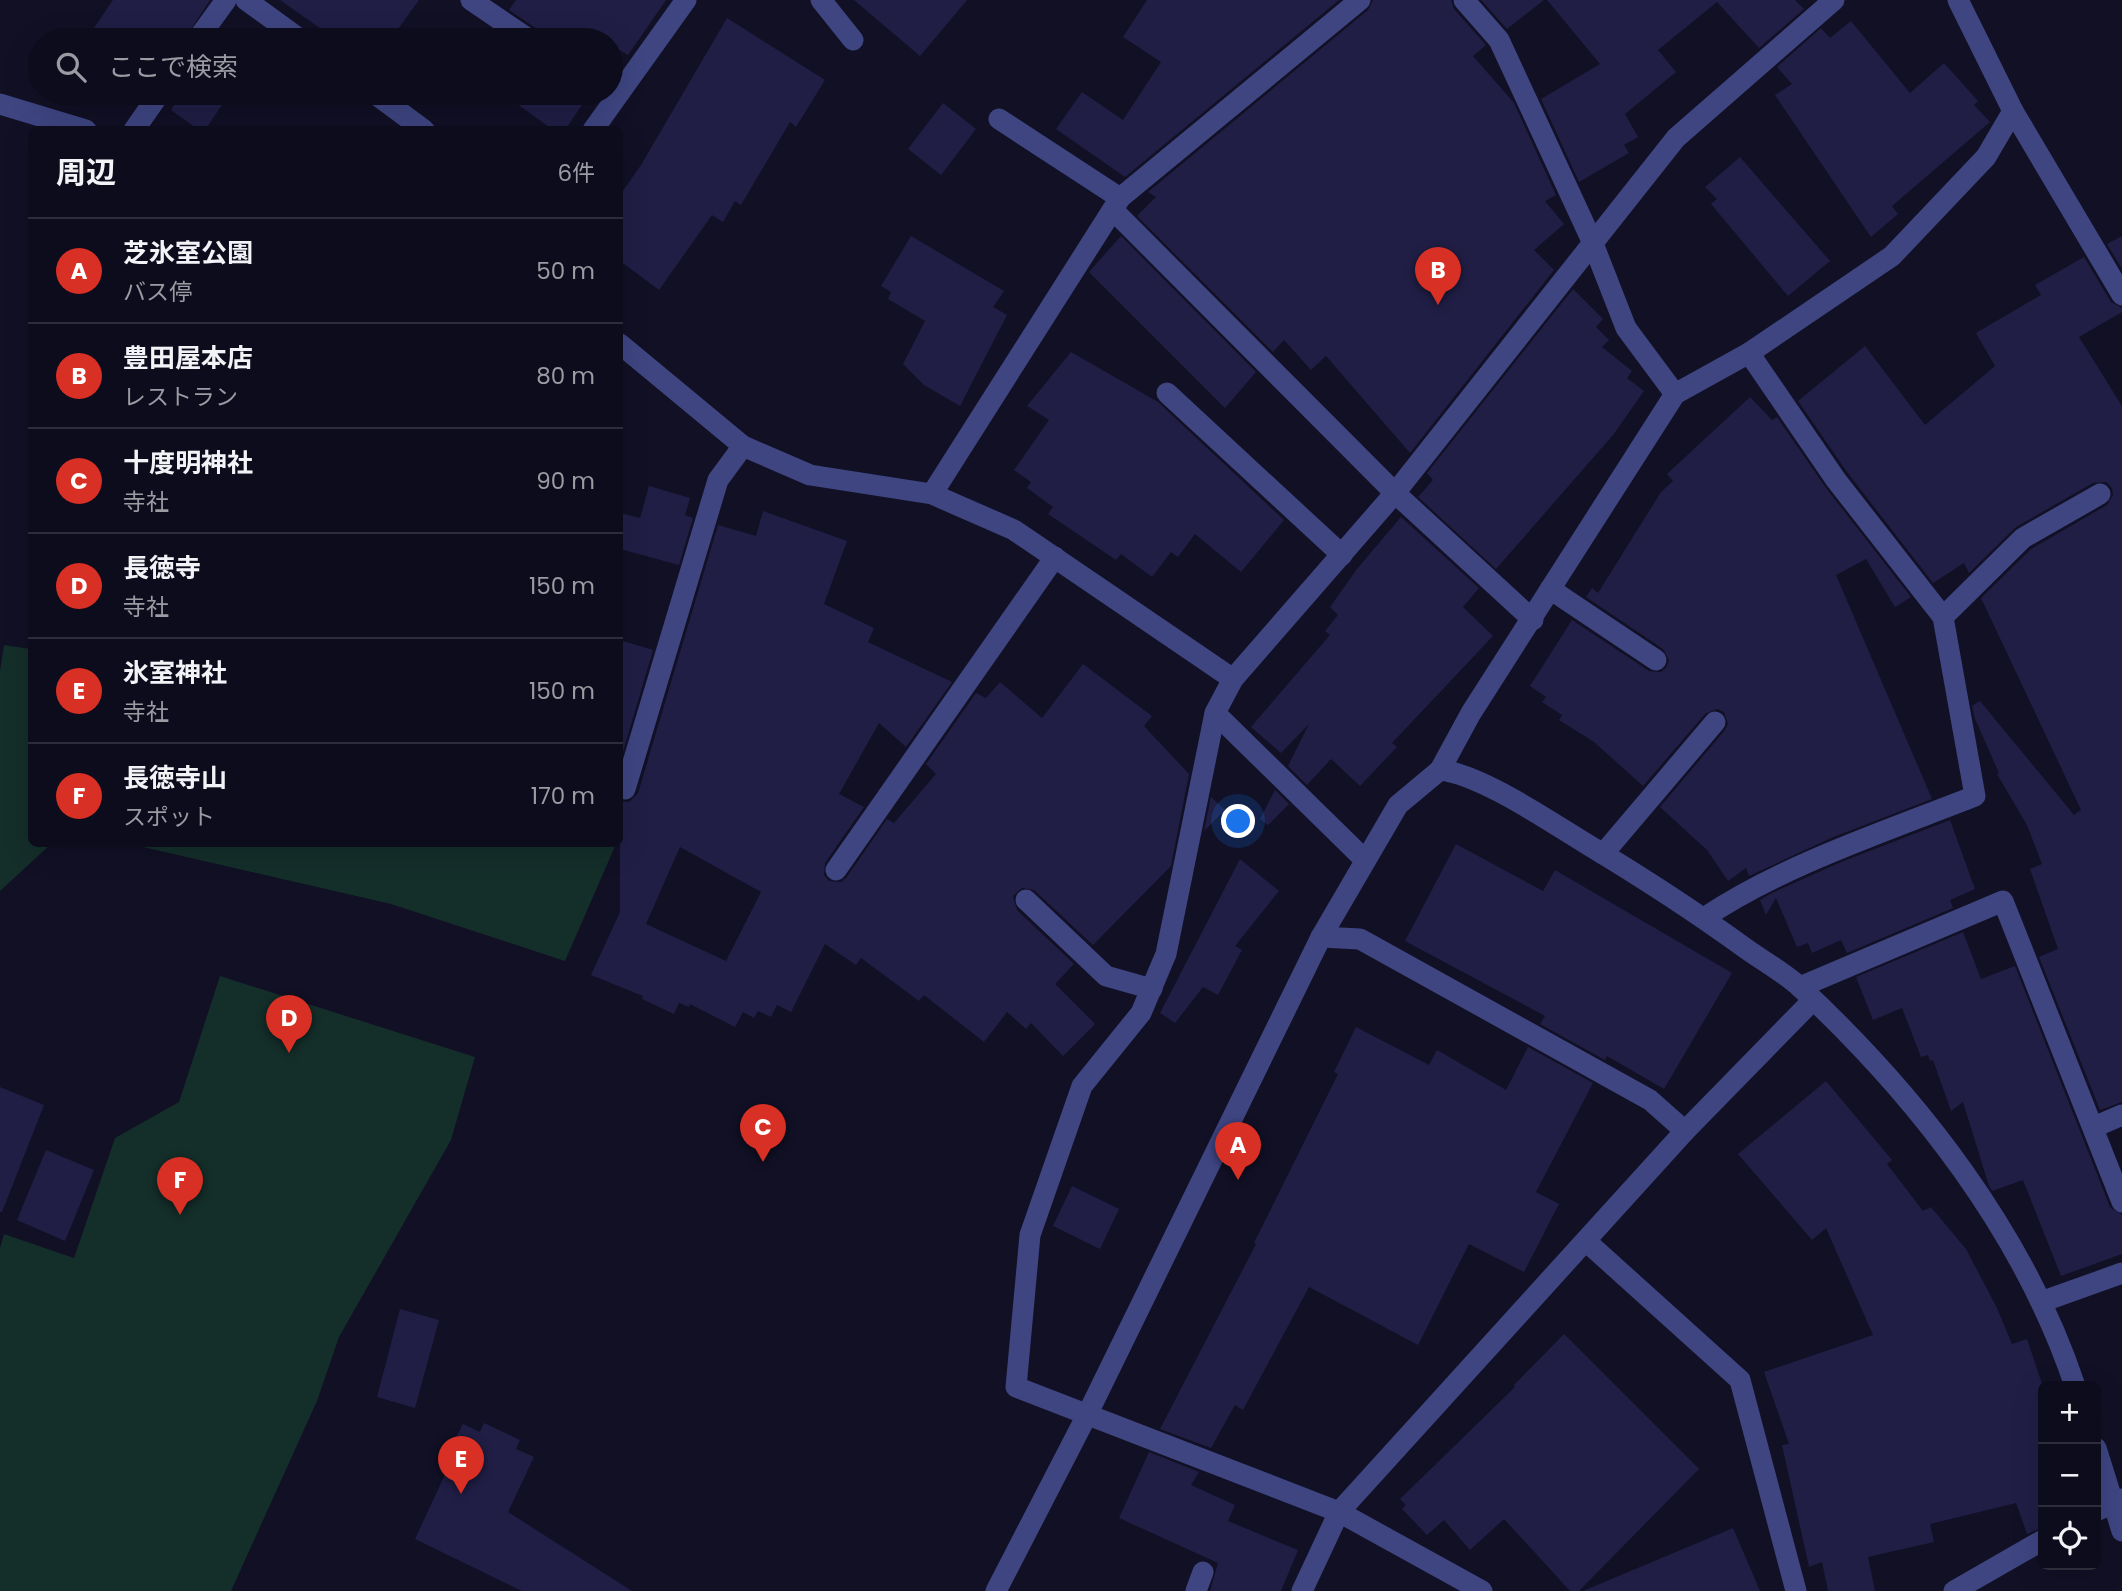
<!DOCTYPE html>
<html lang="ja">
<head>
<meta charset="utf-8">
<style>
	body { margin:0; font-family:Poppins,"Noto Sans JP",sans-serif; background:#1b1a29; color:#f1f3f6 }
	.controls { position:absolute; right:21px; bottom:21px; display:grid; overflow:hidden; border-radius:10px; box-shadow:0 7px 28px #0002 }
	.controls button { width:63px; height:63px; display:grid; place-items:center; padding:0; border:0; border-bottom:2px solid #2d2c3b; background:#0d0c1c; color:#f1f3f6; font:35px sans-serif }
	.you { position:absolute; left:1239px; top:822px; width:24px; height:24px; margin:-18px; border:5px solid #fff; border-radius:50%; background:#1a73e8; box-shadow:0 0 0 10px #1a73e833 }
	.badge { display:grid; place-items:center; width:46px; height:46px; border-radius:50%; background:#d93025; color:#fff; font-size:23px; font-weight:700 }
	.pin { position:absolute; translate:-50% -58px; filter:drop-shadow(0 2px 4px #0008) }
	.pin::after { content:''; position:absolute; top:37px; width:24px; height:21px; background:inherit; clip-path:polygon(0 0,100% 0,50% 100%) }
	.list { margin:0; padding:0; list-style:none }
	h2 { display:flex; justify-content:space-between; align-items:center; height:91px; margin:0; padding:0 28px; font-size:30px }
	h2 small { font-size:23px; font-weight:400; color:#9a9ba3 }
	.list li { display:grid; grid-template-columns:46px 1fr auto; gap:21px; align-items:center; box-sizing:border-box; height:105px; padding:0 28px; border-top:2px solid #2d2c3b }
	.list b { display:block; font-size:26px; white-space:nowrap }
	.list p { margin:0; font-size:23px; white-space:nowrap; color:#9a9ba3 }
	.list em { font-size:23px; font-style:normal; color:#9a9ba3 }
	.icon { flex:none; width:38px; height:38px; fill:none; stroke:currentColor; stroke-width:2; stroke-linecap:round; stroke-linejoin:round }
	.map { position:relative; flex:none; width:2122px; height:1591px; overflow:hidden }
	.search { position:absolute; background:#0d0c1c; box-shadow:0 7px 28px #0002; left:28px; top:28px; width:595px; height:77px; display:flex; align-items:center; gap:18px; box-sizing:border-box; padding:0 24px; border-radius:38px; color:#9a9ba3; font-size:26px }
	.panel { position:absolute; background:#0d0c1c; box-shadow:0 7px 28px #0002; left:28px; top:126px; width:595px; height:721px; border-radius:10px }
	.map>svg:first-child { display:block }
</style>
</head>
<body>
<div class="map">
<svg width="2122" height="1591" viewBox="0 0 2122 1591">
	<rect width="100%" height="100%" fill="#111025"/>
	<g fill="#142e2a">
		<path d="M4,645L31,649L32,844H51L0,891V671Z"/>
		<path d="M130,844H616L565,961L391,904Z"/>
		<path d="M220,976L475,1057L451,1140L339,1337L317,1401L231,1591H0V1248L4,1234L74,1258L115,1138L179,1102Z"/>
	</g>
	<g fill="#201e45" fill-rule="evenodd">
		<path d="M113,0H210L184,40H86Z"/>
		<path d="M280,0H419L390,40H337Z"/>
		<path d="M516,0H666L628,55L619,50L611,62V40H543L537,29L509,10Z"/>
		<path d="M854,0H967L920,56Z"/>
		<path d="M1147,0H1339L1125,177L1056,129L1082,92L1123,120L1161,62L1123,37Z"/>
		<path d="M1373,0H1451L1454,9L1486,45L1473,56L1514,103L1556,195L1545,201L1564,224L1534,250L1554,270L1410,453L1326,356L1311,370L1284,340L1273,352L1137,216L1156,197L1148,192L1368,10Z"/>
		<path d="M1481,0H1544L1507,29Z"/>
		<path d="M1547,0H1795L1804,9L1759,48L1717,2L1658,50L1676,72L1625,114L1638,137L1624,145L1629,153L1579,182L1541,99L1600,64Z"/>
		<path d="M727,18L825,80L796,127L790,122L741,205L735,201L723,222L712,215L659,290L620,261V195L641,165Z"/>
		<path d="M1851,21L1910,93L1944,63L1978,101L1974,105L1990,122L1892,206L1898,214L1871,237L1775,95L1792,84L1777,67L1821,28L1830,38Z"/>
		<path d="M173,93H230L205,130H199L171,110L177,100L172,97Z"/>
		<path d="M502,93H590L565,130H553Z"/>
		<path d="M943,103L976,129L941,175L908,149Z"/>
		<path d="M1740,157L1830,261L1788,296L1711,204L1717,199L1705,187Z"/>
		<path d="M911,236L1004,291L993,307L1007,315L960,406L924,385L903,364L925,321L888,299L891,292L881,286Z"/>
		<path d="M1121,236L1256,372L1225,408L1089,272Z"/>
		<path d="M2122,236V269L2107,244Z"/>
		<path d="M2084,257L2111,302L2122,308V312L2079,337L2122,406V1102L2100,1110L2039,957L2058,949L2030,869L2042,864L2027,825L1997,774L1999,773L1975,719L1972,706L1980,701L2074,815L2081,810L1981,598L2031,549L2107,505L2113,495L2112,488L2106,482L2093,483L2016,527L1969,573L1964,563L1933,583L1847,472L1798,401L1865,346L1925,425L1995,366L1976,333L2041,295L2035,285Z"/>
		<path d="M1573,289L1603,319L1596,327L1609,340L1602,347L1632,371L1627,378L1644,391L1613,435L1496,569L1418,497L1433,480L1427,473Z"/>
		<path d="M1071,352L1158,402L1284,520L1241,572L1195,534L1178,557L1171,552L1152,577L1121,554L1116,560L1048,514L1053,507L1027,488L1031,482L1014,470L1049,420L1027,406Z"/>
		<path d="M1750,397L1772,420L1777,417L1826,488L1911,597L1895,607L1866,559L1836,575L1932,799L1831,838L1749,876L1746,868L1728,881L1707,850L1660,807L1725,730L1728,724L1724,712L1717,709L1705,714L1643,786L1594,742L1559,720L1562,715L1542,702L1546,697L1530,686L1572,620L1649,671L1661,672L1666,668L1669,660L1663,649L1586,597L1592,588L1598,593L1661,492L1673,481L1667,474Z"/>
		<path d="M649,486L690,498L685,515L693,518L679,565L620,549V513L640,518Z"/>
		<path d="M763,511L847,541L824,604L874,628L868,642L952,682L906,747L879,723L839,794L864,807L825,863L824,875L829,881L841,882L846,878L887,819L894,823L936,774L926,764L976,693L986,698L1000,682L1042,718L1083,664L1152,716L1144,726L1189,774L1171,866L1093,945L1034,890L1022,888L1013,896L1017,910L1074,964L1055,984L1095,1024L1063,1056L1031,1023L1026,1029L1007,1012L984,1042L924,995L919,1001L861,958L856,965L825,944L791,1012L777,1005L771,1017L758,1011L754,1018L743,1012L735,1027L690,1004L689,1007L679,1003L674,1014L642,999L643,996L591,975L620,912V801L629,802L638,793L718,525L756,536ZM680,847L761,892L726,961L646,924Z"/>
		<path d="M1401,517L1479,588L1463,607L1493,636L1392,743L1397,747L1360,786L1331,759L1307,785L1288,766L1309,724L1281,753L1251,727L1330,635L1325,631L1338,615L1330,607L1357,569Z"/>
		<path d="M620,640L653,650L620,762Z"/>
		<path d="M1275,790L1289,804L1268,825L1260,819Z"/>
		<path d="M1211,797L1225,810L1204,831Z"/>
		<path d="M1950,820L1975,889L1950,900L1953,908L1847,953L1841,940L1812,953L1808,943L1797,947L1776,898L1766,915L1760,900L1772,893L1841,862Z"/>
		<path d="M1456,844L1543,891L1555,870L1732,973L1664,1089L1607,1056L1605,1060L1540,1024L1545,1016L1405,941Z"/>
		<path d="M1240,859L1279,891L1235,946L1242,950L1218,995L1203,987L1175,1023L1160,1013Z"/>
		<path d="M1963,932L1981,979L2015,966L2110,1207L2122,1215V1254L2061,1276L2023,1180L1992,1191L1989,1186L1963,1102L1951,1111L1933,1060L1930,1061L1928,1055L1921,1057L1902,1008L1873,1020L1856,977Z"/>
		<path d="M1356,1027L1429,1065L1437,1050L1506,1090L1528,1047L1593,1083L1536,1192L1559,1204L1524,1272L1469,1244L1418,1345L1309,1287L1243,1410L1235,1405L1211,1448L1160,1429L1256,1244L1254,1243L1338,1074L1334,1072Z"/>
		<path d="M1826,1081L1892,1160L1887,1164L1923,1211L1931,1207L1966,1249L1997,1308L2012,1344L2027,1339L2043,1387V1527L2027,1534L2016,1503L1930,1524L1934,1542L1868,1557L1875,1591H1828L1822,1562L1809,1567L1782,1445L1789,1444L1764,1372L1873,1335L1826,1228L1812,1240L1738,1154Z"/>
		<path d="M0,1087L44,1105L2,1212H0Z"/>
		<path d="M46,1150L94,1170L65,1241L17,1220Z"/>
		<path d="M1072,1186L1119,1209L1100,1249L1053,1226Z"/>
		<path d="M400,1309L439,1320L415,1408L377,1397Z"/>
		<path d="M1564,1334L1699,1469L1579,1591H1570L1504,1519L1470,1550L1444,1520L1427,1535L1402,1509L1406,1505L1400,1499L1515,1387L1514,1385Z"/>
		<path d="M484,1423L520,1440L516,1449L534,1457L508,1512L632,1591H522L415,1539L449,1466L443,1463L463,1424L480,1432Z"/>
		<path d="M1149,1452L1199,1472L1191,1485L1235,1505L1228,1521L1298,1550L1281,1591H1210L1218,1563L1119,1518Z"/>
		<path d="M1733,1528L1760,1591H1583Z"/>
	</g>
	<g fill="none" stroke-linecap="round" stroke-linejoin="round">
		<g stroke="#3e4581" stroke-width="21">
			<path d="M246,0L301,40"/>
			<path d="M471,0L530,40"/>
			<path d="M821,0L853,40"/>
			<path d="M1464,0L1499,40L1592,241L1626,328L1675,394"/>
			<path d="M1958,0L2013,111L2122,295"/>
			<path d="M197,40L226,0"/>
			<path d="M374,93L424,130"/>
			<path d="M0,104L86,130"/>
			<path d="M999,119L1120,198"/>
			<path d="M134,130L160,93"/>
			<path d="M593,130L686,0"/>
			<path d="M1113,210L1395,493L1533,620"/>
			<path d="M620,344L743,446L810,475L932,494L1014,530L1233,679"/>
			<path d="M1167,393L1342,555"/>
			<path d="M932,494L1120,198L1360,0"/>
			<path d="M1550,589L1656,660"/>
			<path d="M1943,617L2023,538L2100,494"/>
			<path d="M1215,713L1365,860"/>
			<path d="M1440,770L1471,713L1675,394L1749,353L1892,256L1986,157L2013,111"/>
			<path d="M625,789L718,480L743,446"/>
			<path d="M1603,854L1715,722"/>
			<path d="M836,870L1055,557"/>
			<path d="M1026,900L1106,976L1152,989"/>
			<path d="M1704,918C1780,866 1889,830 1975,796L1943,617L1836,480L1749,353"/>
			<path d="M1321,937L1360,939L1650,1100L1685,1131"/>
			<path d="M1800,987L2003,901L2122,1202"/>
			<path d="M2094,1127L2122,1115"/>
			<path d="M1587,1242L1740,1380L1796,1591"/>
			<path d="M2041,1302L2122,1273"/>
			<path d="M2096,1448L2122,1531"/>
			<path d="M2096,1511L2122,1499"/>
			<path d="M996,1591L1088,1413L1321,937L1398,805L1440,770C1480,774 1549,821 1585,843C1640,876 1694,911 1745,948C1763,961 1785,973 1801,988C1918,1097 2024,1233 2075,1386"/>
			<path d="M1196,1591L1203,1572"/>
			<path d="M1302,1591L1339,1512L1685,1131L1813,1000"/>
			<path d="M1482,1591L1339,1512L1016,1387L1030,1235L1082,1086L1141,1013L1166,954L1215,713L1233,679L1395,493L1676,138L1834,0"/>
			<path d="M1954,1591L2043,1540"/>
		</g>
	</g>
</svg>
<div class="controls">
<button>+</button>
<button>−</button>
<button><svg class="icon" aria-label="locate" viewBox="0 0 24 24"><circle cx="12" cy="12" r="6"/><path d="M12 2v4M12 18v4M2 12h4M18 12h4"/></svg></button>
</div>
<div class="you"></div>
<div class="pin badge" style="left:1238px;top:1180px">A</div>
<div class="pin badge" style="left:1438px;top:305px">B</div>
<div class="pin badge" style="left:763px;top:1162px">C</div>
<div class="pin badge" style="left:289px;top:1053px">D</div>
<div class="pin badge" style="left:461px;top:1494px">E</div>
<div class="pin badge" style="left:180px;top:1215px">F</div>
<div class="search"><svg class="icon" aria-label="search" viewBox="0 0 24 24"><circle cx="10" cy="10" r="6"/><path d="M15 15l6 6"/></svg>ここで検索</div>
<section class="panel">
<h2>周辺<small>6件</small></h2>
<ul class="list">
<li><span class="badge">A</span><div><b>芝氷室公園</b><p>バス停</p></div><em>50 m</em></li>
<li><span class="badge">B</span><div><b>豊田屋本店</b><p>レストラン</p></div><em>80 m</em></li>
<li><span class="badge">C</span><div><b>十度明神社</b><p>寺社</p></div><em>90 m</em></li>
<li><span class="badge">D</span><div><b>長徳寺</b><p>寺社</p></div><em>150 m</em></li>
<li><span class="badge">E</span><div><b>氷室神社</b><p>寺社</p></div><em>150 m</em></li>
<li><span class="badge">F</span><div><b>長徳寺山</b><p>スポット</p></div><em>170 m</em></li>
</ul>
</section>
</div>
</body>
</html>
